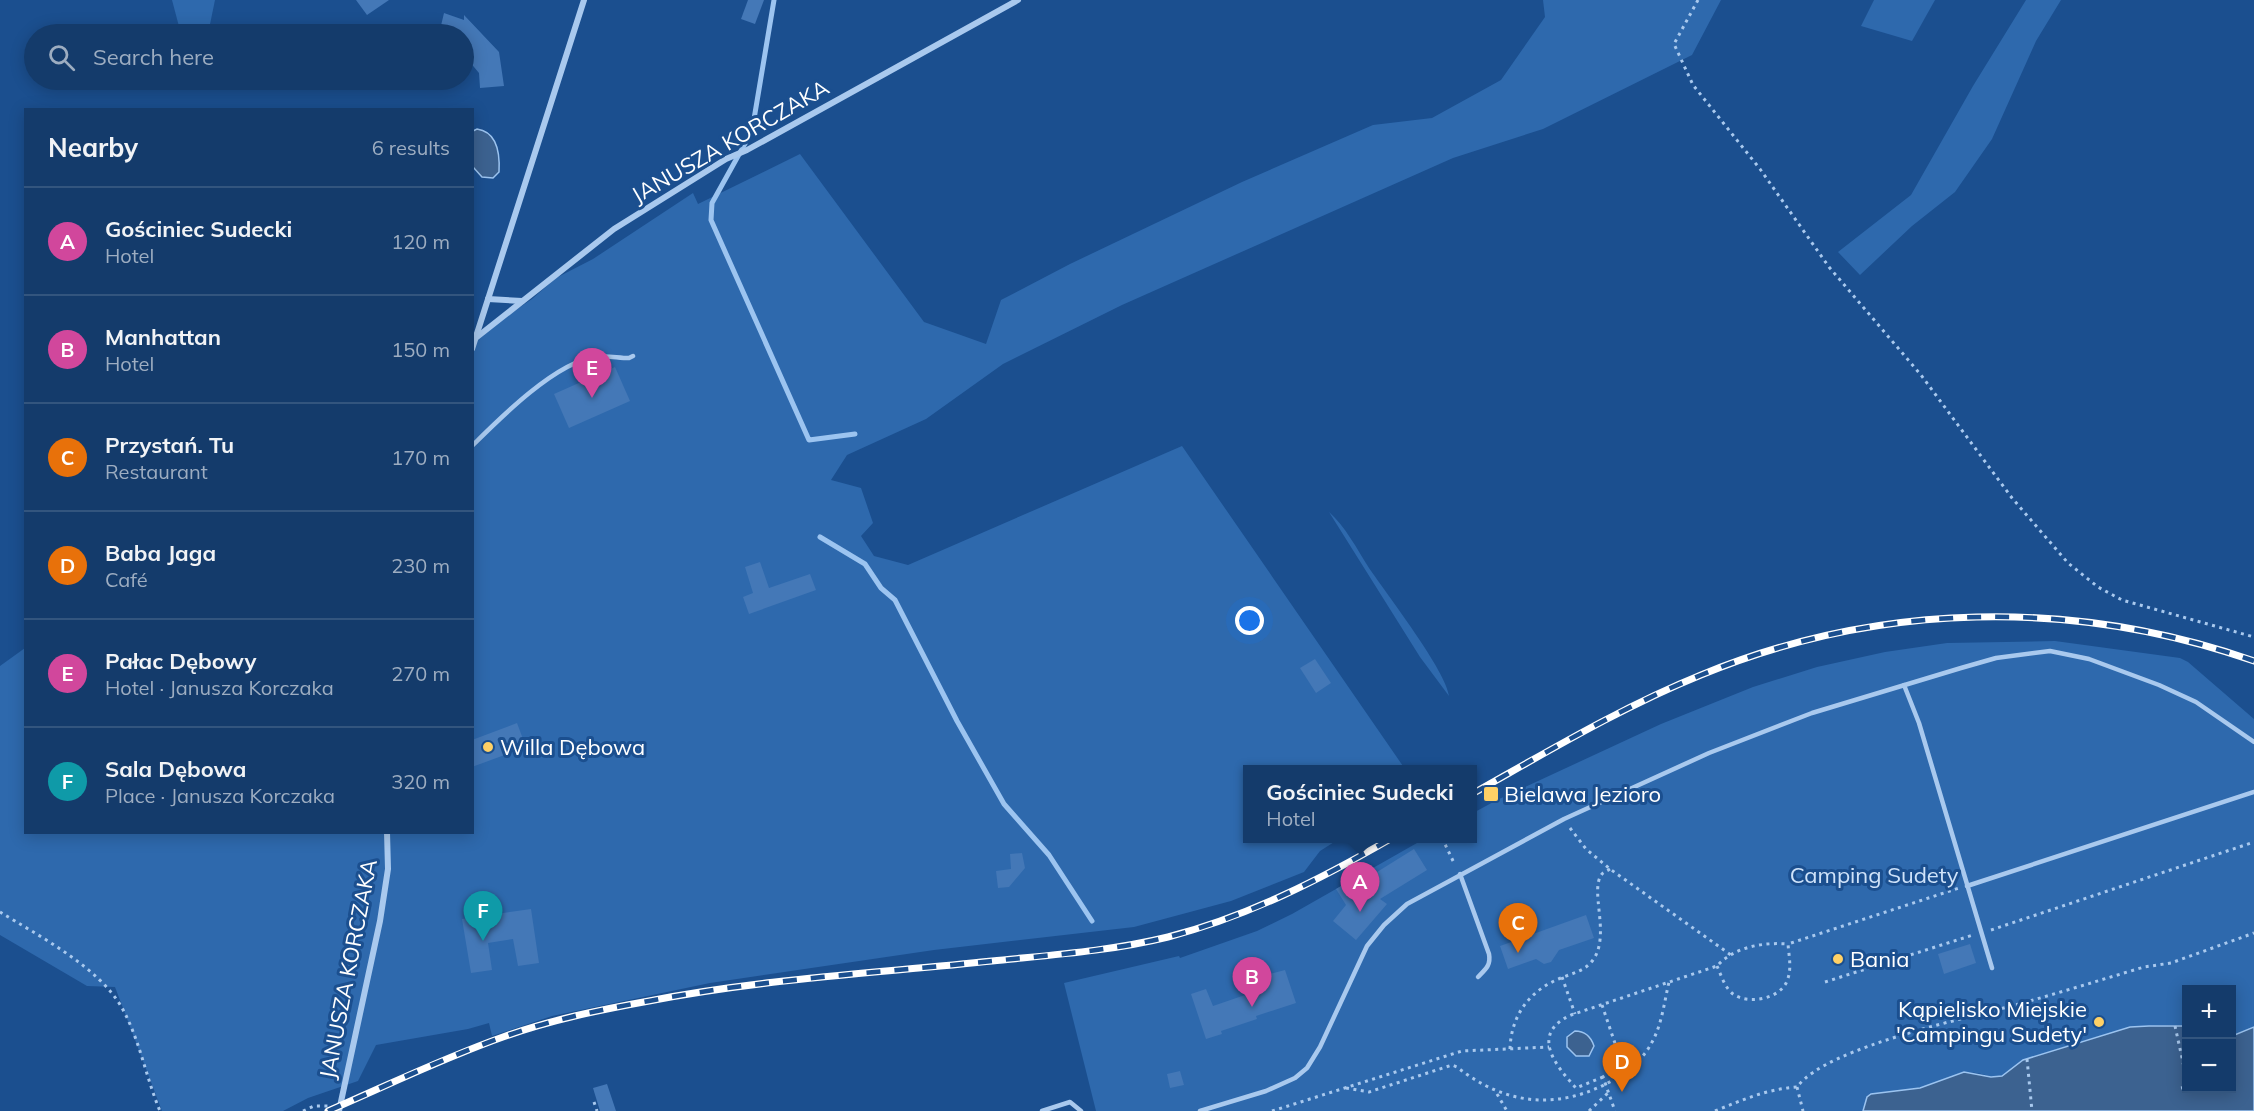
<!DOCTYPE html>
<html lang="en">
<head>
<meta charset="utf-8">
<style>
	body { margin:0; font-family:Mulish,sans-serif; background:#1d4271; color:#f1f3f6 }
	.controls { position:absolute; right:18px; bottom:18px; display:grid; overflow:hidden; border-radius:0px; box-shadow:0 3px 15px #0003 }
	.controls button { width:54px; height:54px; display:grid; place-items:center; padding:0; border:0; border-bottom:2px solid #33557e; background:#143b6b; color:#f1f3f6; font:30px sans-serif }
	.you { position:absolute; left:1250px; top:621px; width:21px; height:21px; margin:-15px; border:4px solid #fff; border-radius:50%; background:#1a73e8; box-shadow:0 0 0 9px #1a73e833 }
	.badge { display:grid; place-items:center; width:39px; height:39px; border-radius:50%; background:#8c9099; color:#fff; font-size:20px; font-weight:700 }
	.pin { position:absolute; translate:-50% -50px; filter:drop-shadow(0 2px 3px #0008) }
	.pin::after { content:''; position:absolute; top:32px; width:21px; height:18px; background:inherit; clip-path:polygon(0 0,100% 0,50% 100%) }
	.popup { position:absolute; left:1243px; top:765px; width:234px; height:78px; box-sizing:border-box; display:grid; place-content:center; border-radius:0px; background:#143b6b; filter:drop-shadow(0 2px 4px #0005); font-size:20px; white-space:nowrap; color:#9dadc1 }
	.popup b { font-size:22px; color:#f1f3f6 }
	.popup::after { content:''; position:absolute; left:50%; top:100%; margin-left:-12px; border:12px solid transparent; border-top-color:#143b6b }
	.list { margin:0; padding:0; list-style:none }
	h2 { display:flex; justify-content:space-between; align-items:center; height:78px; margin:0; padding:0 24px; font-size:26px }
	h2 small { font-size:20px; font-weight:400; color:#9dadc1 }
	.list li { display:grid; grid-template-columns:39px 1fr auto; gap:18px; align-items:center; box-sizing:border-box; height:108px; padding:0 24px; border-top:2px solid #33557e }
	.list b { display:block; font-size:22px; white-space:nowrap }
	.list p { margin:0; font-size:20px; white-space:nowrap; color:#9dadc1 }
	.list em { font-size:20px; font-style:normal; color:#9dadc1 }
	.icon { flex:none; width:33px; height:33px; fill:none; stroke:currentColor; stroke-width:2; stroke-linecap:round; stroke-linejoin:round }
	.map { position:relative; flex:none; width:2254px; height:1111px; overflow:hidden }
	.search { position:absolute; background:#143b6b; box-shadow:0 3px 15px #0003; left:24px; top:24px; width:450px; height:66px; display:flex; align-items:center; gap:15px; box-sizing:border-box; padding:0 21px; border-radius:33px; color:#9dadc1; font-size:22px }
	.panel { position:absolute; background:#143b6b; box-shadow:0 3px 15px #0003; left:24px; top:108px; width:450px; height:726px; border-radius:0px }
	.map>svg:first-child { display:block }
</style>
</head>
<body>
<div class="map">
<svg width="2254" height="1111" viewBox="0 0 2254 1111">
	<rect width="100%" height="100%" fill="#1b4f8f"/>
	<g fill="#2e69ad">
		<path d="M172,0H215L208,34H181Z"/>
		<path d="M1543,0H1721L1692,55L1543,129L1453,158L1122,305L1003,364L926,419L847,455L831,480L861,488L873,523L861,536L874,556L908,565L1182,446L1405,769L1248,770V838L1339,839L1320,851L1304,872L1231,901L1134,927L934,950L710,983L552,1016L492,1036L489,1023L468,1029L376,1045L358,1081L308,1098L283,1111H162L115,987L87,986L0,935V666L25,648L26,832H472L473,339L532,299L556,278L593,259L693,193L698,204L800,154L924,322L986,344L1001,300L1070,264L1242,182L1373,125L1432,118L1501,80L1545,17Z"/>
		<path d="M1874,0H1935L1912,41L1861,26Z"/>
		<path d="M2026,0H2061L2036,41L1992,139L1955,192L1912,226L1860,275L1838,252L1911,195L1973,86Z"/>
		<path d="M1329,512C1345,526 1357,549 1369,568C1386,593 1447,672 1449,696L1420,657Z"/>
		<path d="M2055,641L2180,658L2188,662L2254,719V1038H2232V990H2186V1026C2135,1020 2073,1045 2023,1060L2015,1066L2010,1082C1993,1078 1973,1068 1956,1075L1936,1111H1096L1064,983L1179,956L1180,958L1257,931L1292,914L1424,839L1472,838L1473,813L1497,800L1661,724L1753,687L1817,667L1885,652L1947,643Z"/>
	</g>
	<g fill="#3c6290" stroke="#9cc4f0" stroke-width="1.5">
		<path d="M477,129C498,132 500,154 499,172L493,178L482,177L473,167V131Z"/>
		<path d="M2149,1026H2186V1088H2232V1036L2254,1027V1111H1863L1867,1097L1871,1094L1920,1088L1964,1072L1991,1077L2002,1076L2023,1060L2130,1027Z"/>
		<path d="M1575,1031C1585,1031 1591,1037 1594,1046L1589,1056H1576L1567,1047V1037Z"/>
	</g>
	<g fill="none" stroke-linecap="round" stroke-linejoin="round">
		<g stroke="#9cc4f0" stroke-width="5">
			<path d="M774,0L752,131L712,203L711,220L809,440L855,434"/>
			<path d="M820,537L865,564L881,588L895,600L957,721L1004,804L1049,855L1092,921"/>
		</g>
	</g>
	<g fill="#4478b7">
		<path d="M356,0H389L367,15Z"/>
		<path d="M748,0H764L755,24L741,19Z"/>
		<path d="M444,13L464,20V15L499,52L504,86L480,88L479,73L464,55V34H439Z"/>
		<path d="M615,367L630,401L569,428L554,394Z"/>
		<path d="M760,562L769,588L810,574L816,590L749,614L743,597L753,593L745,567Z"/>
		<path d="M1315,659L1331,683L1316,693L1300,668Z"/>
		<path d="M517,723L526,747L472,767V740Z"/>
		<path d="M1414,849L1427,870L1380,899L1387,904L1356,940L1333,921L1346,905L1336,889L1358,876L1361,882Z"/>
		<path d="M1022,853L1025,868L1009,887L998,888L996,871L1011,869L1010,854Z"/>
		<path d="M531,909L539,963L518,966L513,939L488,943L492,970L471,973L462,919Z"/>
		<path d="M1586,915L1594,938L1559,950L1551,962L1544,964L1536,959L1508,969L1500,946Z"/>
		<path d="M1970,944L1976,963L1944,974L1938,954Z"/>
		<path d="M1285,970L1296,1003L1256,1016L1257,1019L1221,1031L1222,1034L1206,1039L1191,994L1206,989L1213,1006L1248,994L1255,991L1254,989L1268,985L1266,975Z"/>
		<path d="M1180,1071L1184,1085L1170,1088L1167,1074Z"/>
		<path d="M607,1084L616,1111H600L593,1088Z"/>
	</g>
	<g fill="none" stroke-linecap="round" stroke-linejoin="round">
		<g stroke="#a9c9ee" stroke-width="3" stroke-dasharray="3 4.5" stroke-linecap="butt">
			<path d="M1698,0L1674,44L1693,85L1760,169L1829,267L1921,375L2012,498L2068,563L2098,587L2122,600L2254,637"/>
			<path d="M1570,828L1586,849L1610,869L1731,955"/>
			<path d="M1442,838L1455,865"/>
			<path d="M0,912C39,936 99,967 122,1008C140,1040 146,1078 160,1111"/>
			<path d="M1991,930L2254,842"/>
			<path d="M1717,966C1721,975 1725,988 1733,994C1748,1005 1780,999 1787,981C1792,969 1789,957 1788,944L1959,888"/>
			<path d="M1562,977L1575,1014"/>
			<path d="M1825,982L1973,935"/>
			<path d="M1602,1005L1621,1061L1620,1065L1603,1077L1615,1111"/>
			<path d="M2175,1026L2186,1076"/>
			<path d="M1510,1049C1511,1015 1530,990 1561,978C1573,973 1585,971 1593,960C1611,935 1589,890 1602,874C1604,872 1607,871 1610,869"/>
			<path d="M2027,1059L2032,1111"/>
			<path d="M1603,1077L1576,1088C1556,1066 1529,1034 1571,1015L1717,966C1734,947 1763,942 1788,944"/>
			<path d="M1797,1087L1803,1111"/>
			<path d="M1346,1088L1369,1092L1452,1065L1457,1067C1506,1106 1560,1111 1615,1079C1629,1070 1643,1059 1651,1044C1662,1025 1664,1003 1669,982"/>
			<path d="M2181,1088L2186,1087"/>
			<path d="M1497,1094L1507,1111"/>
			<path d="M594,1102L597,1111"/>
			<path d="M303,1111L314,1106H329"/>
			<path d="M1272,1111L1462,1051L1549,1047"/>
			<path d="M1589,1111L1609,1092"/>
			<path d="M1715,1111C1742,1100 1767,1089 1797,1087C1827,1046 1974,1017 2026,1002C2065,991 2104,979 2144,967L2171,963L2254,933"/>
		</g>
		<g stroke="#a9c9ee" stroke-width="4.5">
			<path d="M472,446C500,418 557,361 596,357C606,355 618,358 629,358L633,356"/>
			<path d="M1904,685L1919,723L1992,968"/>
			<path d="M1460,874L1489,954C1491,965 1486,969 1478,977"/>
			<path d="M1967,886L2254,792"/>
			<path d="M1042,1111L1070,1102L1081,1111"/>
			<path d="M1200,1111L1266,1091L1295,1078L1307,1068L1320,1047L1367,946L1384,925L1407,904L1564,819L1709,753L1812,713L1961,668L1996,658L2050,651L2089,659L2159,685L2196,702L2254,742"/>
		</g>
		<g stroke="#a9c9ee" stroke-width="6">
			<path d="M488,299L522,301"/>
			<path d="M477,337L614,229L726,159L747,150L1018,0"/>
			<path d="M472,349L584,0"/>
			<path d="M339,1111L380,921L388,869L387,832"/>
		</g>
		<g stroke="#fff" stroke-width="7">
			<g id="rail">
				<path d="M1472,794C1547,752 1622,707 1701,675C1878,602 2074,598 2254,661"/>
				<path d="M328,1111C386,1086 443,1058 503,1037C550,1020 599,1010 649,1001C762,979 878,973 992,961C1051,955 1111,951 1168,937C1249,916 1321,879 1392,838"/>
			</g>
		</g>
		<use href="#rail" stroke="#1b4f8f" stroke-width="4.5" stroke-dasharray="14" stroke-linecap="butt"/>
	</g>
	<g fill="#ffd166" stroke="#1b4f8f" stroke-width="2">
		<circle cx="488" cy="747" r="6"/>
		<rect x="1483" y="786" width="16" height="16" rx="3"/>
		<circle cx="1838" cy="959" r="6"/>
		<circle cx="2099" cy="1022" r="6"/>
	</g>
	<g text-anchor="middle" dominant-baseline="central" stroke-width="6" stroke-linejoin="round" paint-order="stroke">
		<g font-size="22" fill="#fff" stroke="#1b4f8f">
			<text transform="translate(730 141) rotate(-30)">JANUSZA KORCZAKA</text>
			<text transform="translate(348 969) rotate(-79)">JANUSZA KORCZAKA</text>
		</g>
		<g font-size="22" fill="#fff" stroke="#1b4f8f" text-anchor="start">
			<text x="500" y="747">Willa Dębowa</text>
			<text x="1504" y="794">Bielawa Jezioro</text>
			<text x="1850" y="959">Bania</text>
			<text x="2087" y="1009" text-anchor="end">Kąpielisko Miejskie<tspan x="2087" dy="25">'Campingu Sudety'</tspan></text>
		</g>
		<g font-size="22" fill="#cfe3fa" stroke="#1b4f8f">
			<text x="1874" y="875">Camping Sudety</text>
		</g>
	</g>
</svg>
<div class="controls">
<button>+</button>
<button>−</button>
</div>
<div class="you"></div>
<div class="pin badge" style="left:1360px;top:912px;background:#d1479c">A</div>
<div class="popup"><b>Gościniec Sudecki</b>Hotel</div>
<div class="pin badge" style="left:1252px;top:1007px;background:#d1479c">B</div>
<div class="pin badge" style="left:1518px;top:953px;background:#e8710a">C</div>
<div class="pin badge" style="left:1622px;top:1092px;background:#e8710a">D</div>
<div class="pin badge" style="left:592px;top:398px;background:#d1479c">E</div>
<div class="pin badge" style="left:483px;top:941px;background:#0f9aa8">F</div>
<div class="search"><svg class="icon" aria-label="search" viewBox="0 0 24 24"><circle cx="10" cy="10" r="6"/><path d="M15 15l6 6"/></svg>Search here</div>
<section class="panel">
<h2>Nearby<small>6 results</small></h2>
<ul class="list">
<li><span class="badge" style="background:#d1479c">A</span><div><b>Gościniec Sudecki</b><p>Hotel</p></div><em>120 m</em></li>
<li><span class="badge" style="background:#d1479c">B</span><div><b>Manhattan</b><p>Hotel</p></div><em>150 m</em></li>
<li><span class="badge" style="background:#e8710a">C</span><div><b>Przystań. Tu</b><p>Restaurant</p></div><em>170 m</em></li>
<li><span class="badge" style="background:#e8710a">D</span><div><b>Baba Jaga</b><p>Café</p></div><em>230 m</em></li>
<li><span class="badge" style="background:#d1479c">E</span><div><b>Pałac Dębowy</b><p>Hotel · Janusza Korczaka</p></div><em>270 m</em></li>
<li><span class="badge" style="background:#0f9aa8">F</span><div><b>Sala Dębowa</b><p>Place · Janusza Korczaka</p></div><em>320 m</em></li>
</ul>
</section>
</div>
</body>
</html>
